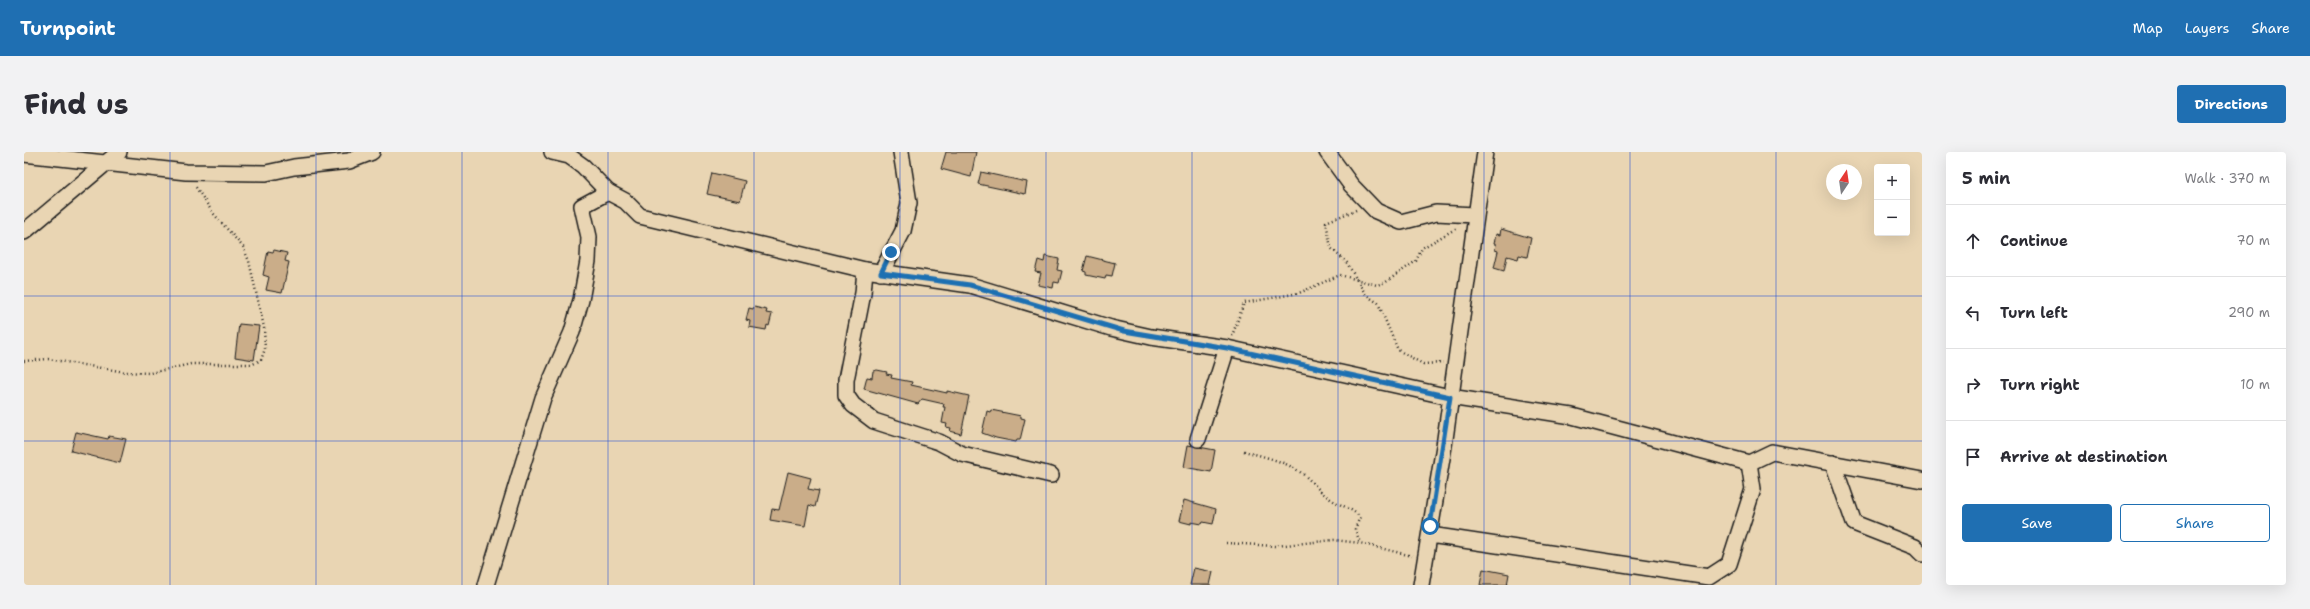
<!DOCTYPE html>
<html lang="en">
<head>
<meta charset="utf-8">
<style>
	body { margin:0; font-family:"Shantell Sans",sans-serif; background:#f2f2f3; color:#2b2b33 }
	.controls { position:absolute; right:12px; top:12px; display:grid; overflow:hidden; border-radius:4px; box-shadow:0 4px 16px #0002 }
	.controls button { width:36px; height:36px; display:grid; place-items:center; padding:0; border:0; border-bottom:1px solid #e1e1e2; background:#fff; color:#2b2b33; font:20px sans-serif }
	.compass { position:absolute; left:1802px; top:12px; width:36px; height:36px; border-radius:50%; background:#fff; box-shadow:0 4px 16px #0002; rotate:13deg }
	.stop { position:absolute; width:12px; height:12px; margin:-9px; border:3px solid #1f6fb2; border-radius:50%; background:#fff }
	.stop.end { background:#1f6fb2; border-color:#fff; box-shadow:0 1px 4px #0008 }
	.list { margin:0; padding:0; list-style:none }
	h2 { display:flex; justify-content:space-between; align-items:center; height:52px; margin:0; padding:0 16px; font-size:17px }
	h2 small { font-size:13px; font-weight:400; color:#7c7c81 }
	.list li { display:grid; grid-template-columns:26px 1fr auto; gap:12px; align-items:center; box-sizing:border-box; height:72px; padding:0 16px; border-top:1px solid #e1e1e2 }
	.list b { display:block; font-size:15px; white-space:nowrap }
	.list em { font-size:13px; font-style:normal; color:#7c7c81 }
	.actions { display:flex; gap:8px; padding:12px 16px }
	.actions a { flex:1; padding:9px 0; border:1px solid #1f6fb2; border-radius:4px; text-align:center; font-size:14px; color:#1f6fb2 }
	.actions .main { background:#1f6fb2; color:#fff }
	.icon { flex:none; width:22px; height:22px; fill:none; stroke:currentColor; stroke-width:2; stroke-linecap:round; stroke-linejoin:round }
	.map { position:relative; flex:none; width:1898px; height:433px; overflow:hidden; border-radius:4px }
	header { display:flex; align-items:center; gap:24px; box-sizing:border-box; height:56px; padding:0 20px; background:#1f6fb2; color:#fff }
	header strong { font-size:19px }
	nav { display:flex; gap:22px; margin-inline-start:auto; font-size:14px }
	.intro { display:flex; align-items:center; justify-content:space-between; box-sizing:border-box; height:96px; padding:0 24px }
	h1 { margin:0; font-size:28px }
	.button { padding:10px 18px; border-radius:4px; background:#1f6fb2; color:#fff; font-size:14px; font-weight:700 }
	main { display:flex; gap:24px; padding:0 24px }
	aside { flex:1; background:#fff; border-radius:4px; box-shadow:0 4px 16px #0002 }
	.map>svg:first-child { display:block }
</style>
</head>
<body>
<header>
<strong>Turnpoint</strong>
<nav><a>Map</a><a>Layers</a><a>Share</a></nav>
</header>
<div class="intro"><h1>Find us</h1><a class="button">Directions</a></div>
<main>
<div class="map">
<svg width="1898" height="433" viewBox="0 0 1898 433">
	<rect width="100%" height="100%" fill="#e9d5b3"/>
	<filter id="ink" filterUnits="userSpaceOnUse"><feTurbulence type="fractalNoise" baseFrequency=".025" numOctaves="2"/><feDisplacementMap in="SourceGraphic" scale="8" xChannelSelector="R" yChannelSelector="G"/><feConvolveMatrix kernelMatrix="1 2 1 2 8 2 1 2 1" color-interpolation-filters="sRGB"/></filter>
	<g filter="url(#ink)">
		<g fill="#caad89" stroke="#1c1c1c">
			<path d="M922,0H952L947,25L917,17Z"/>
			<path d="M957,20L1003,30L1001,42L954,32Z"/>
			<path d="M688,21L721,29L716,49L683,42Z"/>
			<path d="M1477,77L1507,86L1503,105L1495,103L1494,107L1483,104L1480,119L1470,116L1474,99L1471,98L1472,92H1470L1472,82L1476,83Z"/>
			<path d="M250,98L263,101L261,109L265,110L258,141L242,138L245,125L239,123L244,99L249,100Z"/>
			<path d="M1021,104L1035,107L1033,118L1038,119L1035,131L1030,130L1029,136L1014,133L1017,121L1011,120L1014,108L1020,110Z"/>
			<path d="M1063,104L1091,111L1088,124L1082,123L1081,127L1062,123V120L1059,119Z"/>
			<path d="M730,155L743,158L742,161L748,162L745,174L743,173L742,178L725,175L726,169L722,168L725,156L729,157Z"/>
			<path d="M215,172L235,174L230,208L211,205Z"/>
			<path d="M853,218L863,220L862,222L868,223L867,226L888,230L887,233L923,241V239L945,244L937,282L926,279L927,276L922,275L923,272L918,271L921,255H919L920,252L898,247L894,252L840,237L843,225L848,226L849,219Z"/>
			<path d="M967,258L997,264V266L1001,267L996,288H993L992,290L972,286L958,281L963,259L966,260Z"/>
			<path d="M52,280L84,287L85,284L102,287L96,311L47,299Z"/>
			<path d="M1164,293L1191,298L1187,320L1160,315Z"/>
			<path d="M764,320L787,326L784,337L795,339L791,355L785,353L781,374L746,368L748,357L755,358Z"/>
			<path d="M1160,348L1192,357L1189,372L1179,370L1178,372L1167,370V372L1155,369Z"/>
			<path d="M1170,416L1189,420L1186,433H1166Z"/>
			<path d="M1459,417L1485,422L1483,433H1456Z"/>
		</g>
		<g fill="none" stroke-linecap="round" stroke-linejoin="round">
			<g stroke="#1c1c1c" stroke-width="18">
				<g id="minor">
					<path d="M528,0L545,4L559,14L584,40L601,49L616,64L841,118L946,133L1087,176L1127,185L1203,196L1426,245L1548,264L1725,311L1748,300L1898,328"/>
					<path d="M1303,0L1327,33L1352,59L1377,70L1412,61L1451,63"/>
					<path d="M0,2L162,20L242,21L270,15L325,9L348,0"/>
					<path d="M0,80L95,0"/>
					<path d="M841,118L839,141L822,228V243L829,253L850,269L915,290L938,302L1027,323"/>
					<path d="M857,121L879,79L885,51L877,0"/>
					<path d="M1174,287L1203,196"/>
					<path d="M1809,311L1830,371L1891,395L1898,402"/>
					<path d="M1406,383L1685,425L1705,412L1729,337L1725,311"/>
					<path d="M462,433L519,246L548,180L557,148L564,109L565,85L558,54L584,40"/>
					<path d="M1397,433L1420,294L1461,0"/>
				</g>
			</g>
			<g stroke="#1c1c1c" stroke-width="2.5" stroke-dasharray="1 3" stroke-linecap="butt">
				<path d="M1332,58L1302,70L1307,96L1323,111L1342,143L1354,151L1374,198L1399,212L1419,211"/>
				<path d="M1208,184L1220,151L1275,141L1316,123L1353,133L1362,130L1392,109L1398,96L1433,76"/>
				<path d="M0,209L24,207L101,220L126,221L167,212H229L237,208L241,197L240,175L225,109L219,95L189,61L171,34"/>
				<path d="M1220,299C1240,305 1263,309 1280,323C1289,330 1295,339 1305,346C1316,354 1326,355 1336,365L1331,377L1336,391"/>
				<path d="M1202,391L1251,394L1310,388L1336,391L1388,404"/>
			</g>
			<use href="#minor" stroke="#e9d5b3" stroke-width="15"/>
		</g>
	</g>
	<g fill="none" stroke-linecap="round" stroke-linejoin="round" filter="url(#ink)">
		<path stroke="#1f6fb2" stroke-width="5" d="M867,100L857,121L946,133L1100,179L1203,196L1426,245L1406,374"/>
	</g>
	<path fill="none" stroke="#1d4ed8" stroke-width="1" stroke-opacity="0.55" d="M146,0V433M292,0V433M438,0V433M584,0V433M730,0V433M876,0V433M1022,0V433M1168,0V433M1314,0V433M1460,0V433M1606,0V433M1752,0V433M0,144H1898M0,289H1898"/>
</svg>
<div class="controls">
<button>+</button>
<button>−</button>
</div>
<svg class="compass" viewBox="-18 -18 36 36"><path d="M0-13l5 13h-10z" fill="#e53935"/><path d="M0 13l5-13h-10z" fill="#7c7c81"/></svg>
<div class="stop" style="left:1406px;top:374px"></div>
<div class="stop end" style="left:867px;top:100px"></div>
</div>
<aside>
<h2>5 min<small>Walk · 370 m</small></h2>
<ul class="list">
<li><svg class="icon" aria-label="ahead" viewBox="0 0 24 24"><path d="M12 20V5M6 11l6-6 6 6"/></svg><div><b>Continue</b></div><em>70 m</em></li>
<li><svg class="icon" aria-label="left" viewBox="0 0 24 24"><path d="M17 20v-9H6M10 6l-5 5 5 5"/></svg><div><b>Turn left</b></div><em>290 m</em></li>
<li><svg class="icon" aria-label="right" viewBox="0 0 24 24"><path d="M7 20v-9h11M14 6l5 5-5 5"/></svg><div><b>Turn right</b></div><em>10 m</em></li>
<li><svg class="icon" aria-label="arrive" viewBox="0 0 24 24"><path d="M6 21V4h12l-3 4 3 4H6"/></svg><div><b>Arrive at destination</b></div></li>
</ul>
<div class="actions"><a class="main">Save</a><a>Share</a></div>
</aside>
</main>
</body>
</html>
